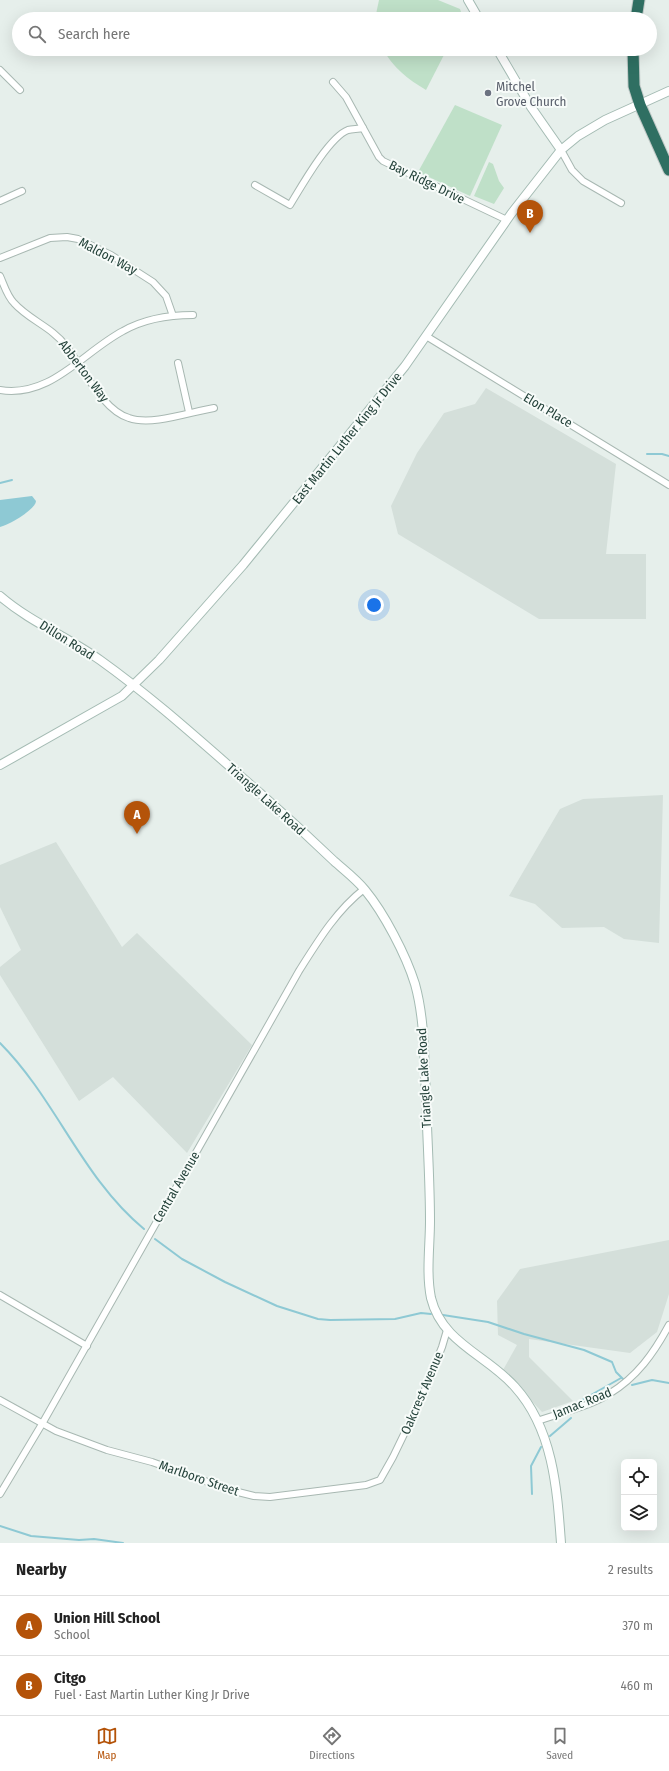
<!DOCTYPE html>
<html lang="en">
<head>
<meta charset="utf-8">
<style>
	body { margin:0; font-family:"Fira Sans Condensed",sans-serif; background:#f2f2f2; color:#222 }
	.controls { position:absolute; right:12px; bottom:12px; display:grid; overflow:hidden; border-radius:6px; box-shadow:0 4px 16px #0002 }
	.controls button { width:36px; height:36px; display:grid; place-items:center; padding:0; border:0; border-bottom:1px solid #e0e0e0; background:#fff; color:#222; font:20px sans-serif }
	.you { position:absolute; left:374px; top:605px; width:14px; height:14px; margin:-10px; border:3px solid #fff; border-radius:50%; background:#1a73e8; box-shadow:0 0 0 6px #1a73e833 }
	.badge { display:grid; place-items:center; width:26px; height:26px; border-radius:50%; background:#b45309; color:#fff; font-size:13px; font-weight:700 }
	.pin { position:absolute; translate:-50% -33px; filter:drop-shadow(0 1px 2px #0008) }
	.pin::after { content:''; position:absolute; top:21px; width:14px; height:12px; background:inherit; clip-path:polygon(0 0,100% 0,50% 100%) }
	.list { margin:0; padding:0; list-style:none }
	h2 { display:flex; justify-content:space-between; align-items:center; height:52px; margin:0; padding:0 16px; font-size:17px }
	h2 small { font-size:13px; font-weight:400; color:#767676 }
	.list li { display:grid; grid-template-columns:26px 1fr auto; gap:12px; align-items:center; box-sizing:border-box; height:60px; padding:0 16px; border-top:1px solid #e0e0e0 }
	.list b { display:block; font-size:15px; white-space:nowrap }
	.list p { margin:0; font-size:13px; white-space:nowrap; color:#767676 }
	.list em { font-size:13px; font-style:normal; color:#767676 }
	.icon { flex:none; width:22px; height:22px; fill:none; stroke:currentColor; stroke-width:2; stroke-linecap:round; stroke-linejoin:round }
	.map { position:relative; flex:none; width:669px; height:1543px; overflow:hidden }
	.search { position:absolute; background:#fff; box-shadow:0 4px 16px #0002; left:12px; right:12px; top:12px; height:44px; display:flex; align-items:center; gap:10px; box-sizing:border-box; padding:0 14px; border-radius:22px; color:#767676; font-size:15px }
	.sheet { height:172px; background:#fff }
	nav { display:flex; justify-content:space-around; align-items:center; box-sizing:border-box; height:56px; border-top:1px solid #e0e0e0; background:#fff; font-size:11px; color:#767676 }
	nav a { display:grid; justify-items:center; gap:2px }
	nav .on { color:#b45309 }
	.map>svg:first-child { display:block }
</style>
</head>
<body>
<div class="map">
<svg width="669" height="1543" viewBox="0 0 669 1543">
	<rect width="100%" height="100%" fill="#e6efeb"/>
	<g fill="#d4dfda">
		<path d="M486,388L616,464L606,554H646V619H539L398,534L391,506L417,453L444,413L475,404Z"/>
		<path d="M663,795L659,943L624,939L604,927L562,928L535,904L509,896L560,809L583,799Z"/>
		<path d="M56,842L122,947L137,933L252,1045L187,1153L113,1077L79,1101L0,975V967L21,950L0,907V865Z"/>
		<path d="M669,1240V1294L657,1332L630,1353L529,1339V1357L573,1401L542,1412L503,1370L517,1345L498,1335L497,1301L520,1269Z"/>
	</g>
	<g fill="#bfe0c8">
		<path d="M379,0H438L460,9L462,15L460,19H375Z"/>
		<path d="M383,49H447L426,90C409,80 392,67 383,49Z"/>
		<path d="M455,105L502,125L470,196L418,172Z"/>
		<path d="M489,162L493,164L499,181L504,188L494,204L474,196Z"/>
	</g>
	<path fill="#8ec9d4" d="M32,496L36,501C36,509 9,525 0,527V500Z"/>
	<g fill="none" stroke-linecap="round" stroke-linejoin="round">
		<g stroke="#8ec9d4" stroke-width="2">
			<path d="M647,454H662L669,456"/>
			<path d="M0,483L12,480"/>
			<path d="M0,1043C56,1099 82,1178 144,1229"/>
			<path d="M155,1239L182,1259L225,1282L277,1306L318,1319L330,1320L395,1319L421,1313L431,1314"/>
			<path d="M443,1315L488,1322L524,1334L584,1350L612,1362L616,1372L623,1379"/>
			<path d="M632,1385L652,1380L669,1383"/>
			<path d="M575,1404L621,1378"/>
			<path d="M550,1436L571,1418"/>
			<path d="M532,1494L531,1466L541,1447"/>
			<path d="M0,1526L31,1536L79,1540L94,1539L123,1543"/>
		</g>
		<g stroke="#a8b8b2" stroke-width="8">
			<g id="street">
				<path d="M0,70L20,90"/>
				<path d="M333,82L346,97L379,157L383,161L507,220"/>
				<path d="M561,150L572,170L583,181L621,203"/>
				<path d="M255,185L290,205C301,187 329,137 348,130C352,129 358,129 363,128"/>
				<path d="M0,201L22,191"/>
				<path d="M0,258L50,238L67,237L78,239L111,255L153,282L166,296L173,316"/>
				<path d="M0,276C4,285 7,296 14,303C29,320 52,327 66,346C83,367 102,410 129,418C152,426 190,412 214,408"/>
				<path d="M426,336L669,485"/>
				<path d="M178,363L189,412"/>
				<path d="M0,390C51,398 83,352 123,331C144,319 169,315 193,315"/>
				<path d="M0,1295L87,1346"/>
				<path d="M0,1400L56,1431L107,1450L152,1462L230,1490L254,1496L270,1497L366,1485L380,1480L393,1457L422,1397L442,1347L447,1330"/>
				<path d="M537,1421C560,1413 588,1407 609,1394C637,1377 654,1353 669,1325"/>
				<path d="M0,1494L42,1424L299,971C318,941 336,911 364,889"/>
			</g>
		</g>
		<g stroke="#a4bbb3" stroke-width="10">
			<g id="secondary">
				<path d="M468,0L479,19"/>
				<path d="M497,49L531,107L561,150"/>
				<path d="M0,596C30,622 68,637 100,660C156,700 208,748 260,793C285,815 310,838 334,861C344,870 356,879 365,890C384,913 406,955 415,984C425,1020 424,1059 426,1096C427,1137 430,1179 430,1221C430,1246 426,1273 431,1298C442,1343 487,1355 515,1387C553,1429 557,1488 561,1543"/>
				<path d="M0,765L122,696L159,660L243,565L405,366L511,214L561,150L578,136L605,120L669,91"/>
			</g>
		</g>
		<g stroke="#c2cac8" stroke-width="13">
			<g id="highway">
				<path d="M636,19L639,0"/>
				<path d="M633,49L634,86L640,105L669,170"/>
			</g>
		</g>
		<use href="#street" stroke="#fff" stroke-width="6"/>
		<use href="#secondary" stroke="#fff" stroke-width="8"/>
		<use href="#highway" stroke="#2f6f62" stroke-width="11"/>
	</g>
	<circle fill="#6b7280" stroke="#f7fbf9" stroke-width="1.5" cx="488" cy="93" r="4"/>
	<g text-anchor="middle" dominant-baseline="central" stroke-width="4" stroke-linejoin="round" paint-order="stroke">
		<g font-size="13" fill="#5b616d" stroke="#f7fbf9" text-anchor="start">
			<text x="496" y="86">Mitchel<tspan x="496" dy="15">Grove Church</tspan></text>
		</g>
		<g font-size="13" fill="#24423a" stroke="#f7fbf9">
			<text transform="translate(427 182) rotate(26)">Bay Ridge Drive</text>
			<text transform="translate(108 256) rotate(28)">Maldon Way</text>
			<text transform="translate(84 371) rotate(53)">Abberton Way</text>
			<text transform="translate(548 410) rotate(31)">Elon Place</text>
			<text transform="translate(347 438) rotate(-51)">East Martin Luther King Jr Drive</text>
			<text transform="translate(67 640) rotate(32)">Dillon Road</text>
			<text transform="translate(266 799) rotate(42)">Triangle Lake Road</text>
			<text transform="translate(424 1078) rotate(-93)">Triangle Lake Road</text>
			<text transform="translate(176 1187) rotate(-60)">Central Avenue</text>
			<text transform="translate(422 1393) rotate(-67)">Oakcrest Avenue</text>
			<text transform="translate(582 1403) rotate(-22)">Jamac Road</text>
			<text transform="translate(199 1478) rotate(19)">Marlboro Street</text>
		</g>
	</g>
</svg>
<div class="controls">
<button><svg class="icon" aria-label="locate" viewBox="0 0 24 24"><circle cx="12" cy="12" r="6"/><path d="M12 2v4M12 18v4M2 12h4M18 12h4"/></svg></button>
<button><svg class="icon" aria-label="layers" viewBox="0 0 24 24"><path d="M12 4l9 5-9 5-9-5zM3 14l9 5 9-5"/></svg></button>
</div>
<div class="you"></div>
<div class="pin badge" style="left:137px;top:834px">A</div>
<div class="pin badge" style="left:530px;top:233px">B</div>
<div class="search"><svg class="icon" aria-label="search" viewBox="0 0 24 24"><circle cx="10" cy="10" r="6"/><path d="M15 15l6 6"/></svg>Search here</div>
</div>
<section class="sheet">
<h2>Nearby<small>2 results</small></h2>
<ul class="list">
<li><span class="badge">A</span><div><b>Union Hill School</b><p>School</p></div><em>370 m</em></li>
<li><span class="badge">B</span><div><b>Citgo</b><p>Fuel · East Martin Luther King Jr Drive</p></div><em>460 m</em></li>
</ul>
</section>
<nav>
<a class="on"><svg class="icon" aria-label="map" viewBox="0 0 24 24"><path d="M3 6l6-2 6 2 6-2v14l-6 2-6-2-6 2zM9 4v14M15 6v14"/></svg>Map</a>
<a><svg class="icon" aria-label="directions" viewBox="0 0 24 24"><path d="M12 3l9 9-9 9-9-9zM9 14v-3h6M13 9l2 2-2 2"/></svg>Directions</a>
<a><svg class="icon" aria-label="saved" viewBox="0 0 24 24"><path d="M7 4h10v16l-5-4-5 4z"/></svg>Saved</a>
</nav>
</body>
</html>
